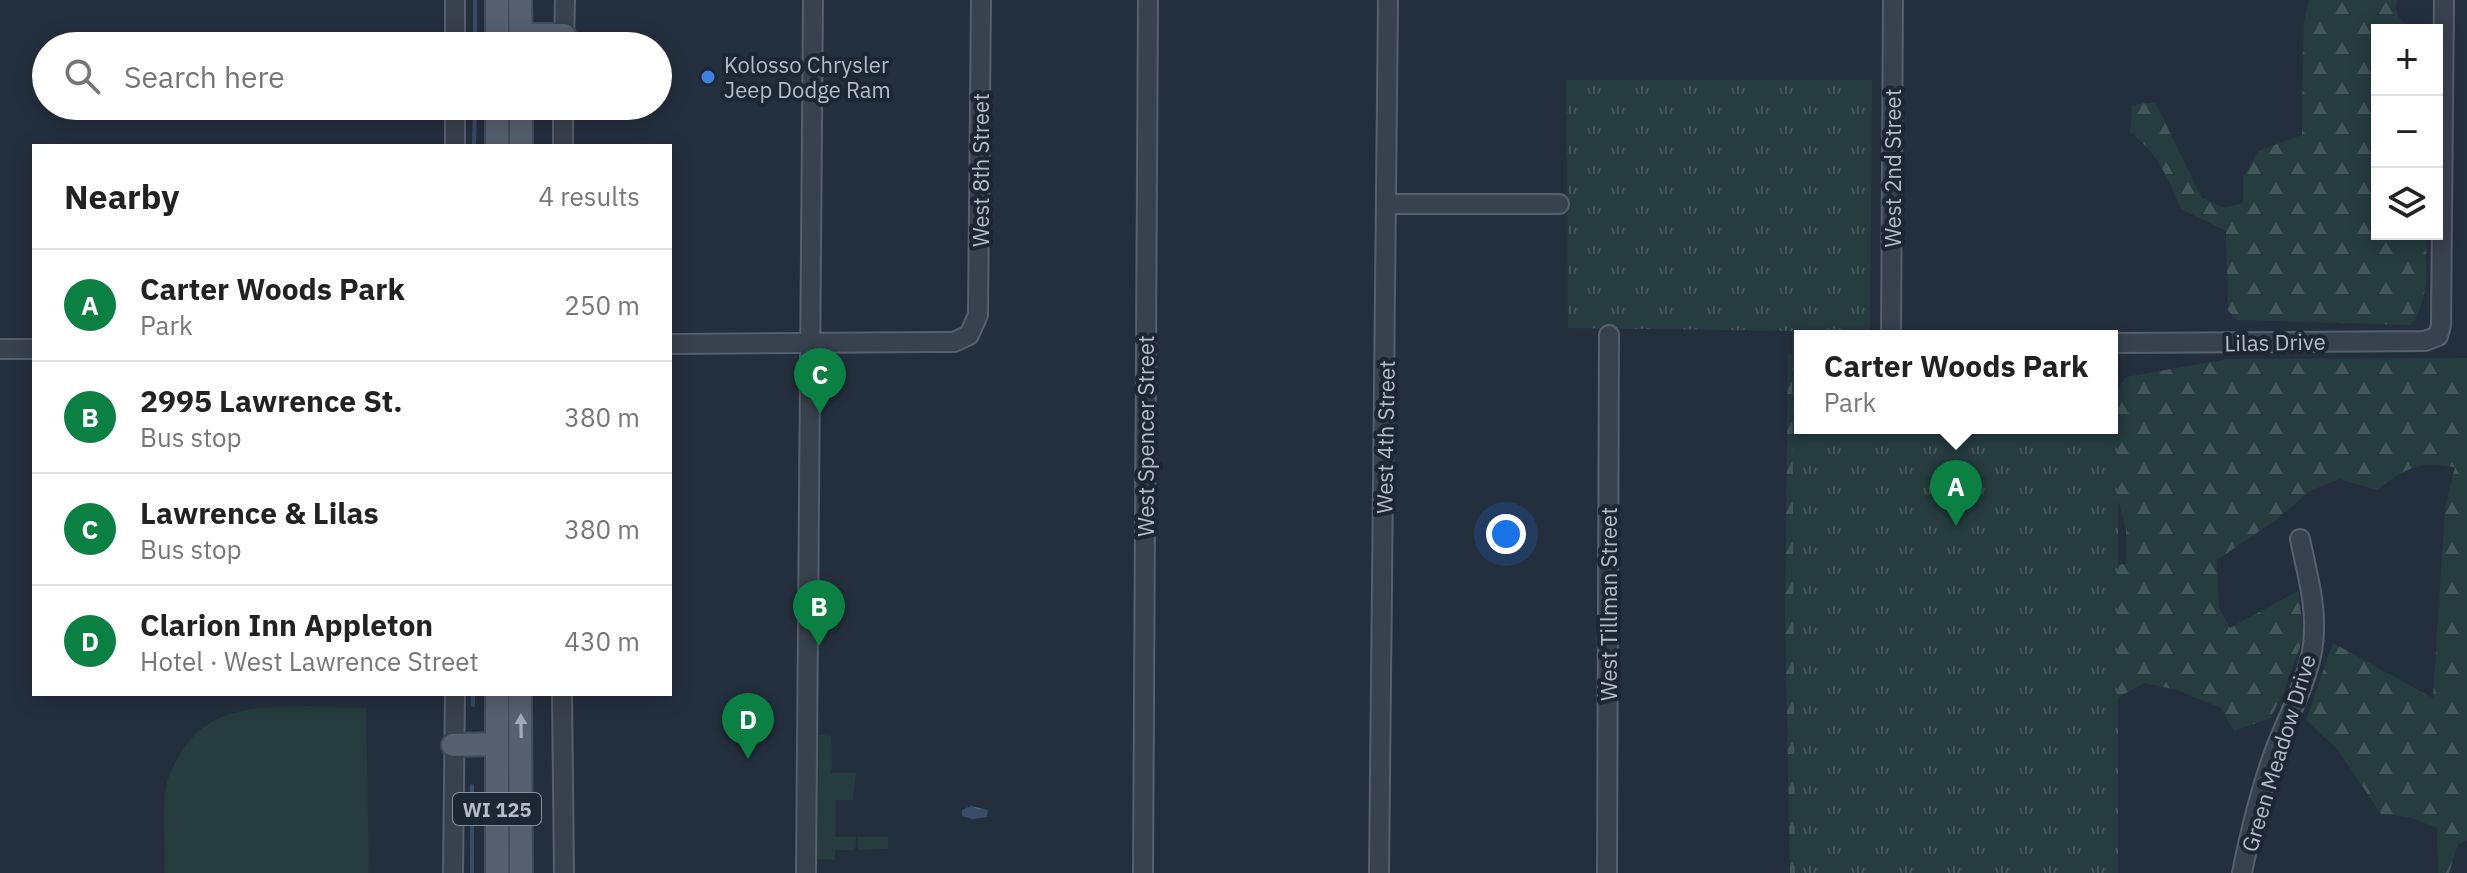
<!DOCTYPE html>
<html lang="en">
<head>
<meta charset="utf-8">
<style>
	body { margin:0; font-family:"IBM Plex Sans",sans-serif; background:#f6f6f6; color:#222 }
	.controls { position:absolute; right:24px; top:24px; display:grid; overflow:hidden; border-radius:0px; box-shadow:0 4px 20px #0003 }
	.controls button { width:72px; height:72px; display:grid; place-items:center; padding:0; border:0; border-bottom:2px solid #e0e0e0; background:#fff; color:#222; font:40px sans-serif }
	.you { position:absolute; left:1506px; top:534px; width:28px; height:28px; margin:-20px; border:6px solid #fff; border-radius:50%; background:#1a73e8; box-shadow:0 0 0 12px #1a73e833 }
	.badge { display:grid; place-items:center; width:52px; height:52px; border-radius:50%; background:#0b8043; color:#fff; font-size:26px; font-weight:700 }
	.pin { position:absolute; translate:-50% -66px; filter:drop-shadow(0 2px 4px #0008) }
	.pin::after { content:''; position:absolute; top:42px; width:28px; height:24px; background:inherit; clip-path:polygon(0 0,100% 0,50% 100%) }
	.popup { position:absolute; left:1794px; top:330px; width:324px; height:104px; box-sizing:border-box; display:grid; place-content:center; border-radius:0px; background:#fff; filter:drop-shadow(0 2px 6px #0005); font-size:26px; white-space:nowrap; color:#767676 }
	.popup b { font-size:30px; color:#222 }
	.popup::after { content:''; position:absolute; left:50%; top:100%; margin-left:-16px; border:16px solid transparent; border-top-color:#fff }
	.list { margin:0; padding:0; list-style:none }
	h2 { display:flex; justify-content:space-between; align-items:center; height:104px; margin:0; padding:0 32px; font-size:34px }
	h2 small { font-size:26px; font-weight:400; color:#767676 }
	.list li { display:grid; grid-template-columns:52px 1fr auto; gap:24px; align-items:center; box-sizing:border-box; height:112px; padding:0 32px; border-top:2px solid #e0e0e0 }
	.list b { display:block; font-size:30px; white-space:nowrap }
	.list p { margin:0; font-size:26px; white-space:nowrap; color:#767676 }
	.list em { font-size:26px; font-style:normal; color:#767676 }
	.icon { flex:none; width:44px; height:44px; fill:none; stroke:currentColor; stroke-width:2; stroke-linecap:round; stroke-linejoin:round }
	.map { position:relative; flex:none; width:2467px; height:873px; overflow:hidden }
	.search { position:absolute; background:#fff; box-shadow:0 4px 20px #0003; left:32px; top:32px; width:640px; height:88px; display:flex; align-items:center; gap:20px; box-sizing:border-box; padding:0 28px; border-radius:44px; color:#767676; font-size:30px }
	.panel { position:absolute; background:#fff; box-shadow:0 4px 20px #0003; left:32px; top:144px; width:640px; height:552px; border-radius:0px }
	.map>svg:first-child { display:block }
</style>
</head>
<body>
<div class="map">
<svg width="2467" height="873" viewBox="0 0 2467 873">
	<defs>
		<pattern id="forest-firs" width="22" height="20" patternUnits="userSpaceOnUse" patternTransform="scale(2)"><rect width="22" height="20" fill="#263c3f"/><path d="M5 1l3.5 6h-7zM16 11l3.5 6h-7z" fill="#435659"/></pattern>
		<pattern id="park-tufts" width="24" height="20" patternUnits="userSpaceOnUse" patternTransform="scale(2)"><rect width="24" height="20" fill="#263c3f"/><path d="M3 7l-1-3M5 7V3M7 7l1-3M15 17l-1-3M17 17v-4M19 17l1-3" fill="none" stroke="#435659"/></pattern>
		<pattern id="water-ripples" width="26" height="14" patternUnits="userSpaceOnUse" patternTransform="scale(2)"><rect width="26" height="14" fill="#394c67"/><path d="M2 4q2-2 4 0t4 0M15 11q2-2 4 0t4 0" fill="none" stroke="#53647b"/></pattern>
	</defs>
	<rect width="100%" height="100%" fill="#242f3e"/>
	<g fill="#263c3f">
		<path d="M300,706L366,708L369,873H165C165,845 162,814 166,787C168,774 175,763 181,753C207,708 254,707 300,706Z"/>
		<path d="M821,735L831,736L832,768L830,773H856L853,800H835V835L837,837H856L855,850H835V860L815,859L816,736Z"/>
		<path d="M858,837H888V849L858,850Z"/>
	</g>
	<g fill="url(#forest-firs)">
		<path d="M2309,0H2398L2395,7L2398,16L2409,30H2377V234H2426C2426,268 2431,296 2411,325L2238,320L2228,311L2226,231L2181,209C2168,178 2157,152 2130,132L2132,105L2155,102L2202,198L2224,208L2243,203V177L2258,151L2302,135L2303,27Z"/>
		<path d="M1800,354V428L2094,565L2126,564V529L2116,492V391L2126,377L2228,359L2467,358V841L2458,844L2449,873H2438L2437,828L2409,817L2381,814L2338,750L2306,720L2333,643L2433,698L2445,508L2455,467C2417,461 2406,468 2377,490L2339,479L2310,491L2277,519L2217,560L2219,608L2230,628L2298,591L2304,636L2282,696L2270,718L2234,731L2221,708L2177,690L2144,683L1801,873H1790L1785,612L1788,355Z"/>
	</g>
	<path fill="url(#park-tufts)" d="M1566,80H1872L1870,333L1800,336V428H2112V355L2118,356V873H1795L1792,331L1568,328Z"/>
	<path fill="url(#water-ripples)" d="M971,806L988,810L987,817L972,819L962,816V810Z"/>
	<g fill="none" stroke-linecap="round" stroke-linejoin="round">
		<g stroke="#394c67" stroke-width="4">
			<path d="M475,0V46"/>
			<path d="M474,146L475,106"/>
			<path d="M473,705V694"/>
			<path d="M472,786V873"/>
		</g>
		<g stroke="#565f6c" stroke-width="22">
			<g id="minor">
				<path d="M455,46V0"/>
				<path d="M564,46L565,0"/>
				<path d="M455,146V106"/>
				<path d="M563,146V106"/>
				<path d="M1387,204H1559"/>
				<path d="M1891,336L1893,0"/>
				<path d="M2112,343L2425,341L2438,336L2441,325L2444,0"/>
				<path d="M670,344L936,342H954L969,335L978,315L981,0"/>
				<path d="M0,349H34"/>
				<path d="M562,694L564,873"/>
				<path d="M453,873L455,694"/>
				<path d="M806,873L813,0"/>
				<path d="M1143,873L1148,0"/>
				<path d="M1379,873L1388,0"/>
				<path d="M1607,873L1609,335"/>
				<path d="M2242,873C2250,833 2260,792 2274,753C2288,714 2314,673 2314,630C2315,599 2306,569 2300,539"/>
			</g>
		</g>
		<g stroke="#414a57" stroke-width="26">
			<g id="major">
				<path d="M497,0V46"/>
				<path d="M520,0L521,46"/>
				<path d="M520,35H564"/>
				<path d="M497,106V146"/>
				<path d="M521,106V146"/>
				<path d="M497,694V873"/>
				<path d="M520,694L521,873"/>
				<path d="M453,745L497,744"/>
			</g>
		</g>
		<use href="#minor" stroke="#38414e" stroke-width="18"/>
		<use href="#major" stroke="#56606e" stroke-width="22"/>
	</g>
	<defs><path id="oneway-solid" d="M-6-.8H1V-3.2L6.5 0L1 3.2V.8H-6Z" transform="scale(2)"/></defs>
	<use fill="#a1aab7" href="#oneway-solid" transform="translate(521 726) rotate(-91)"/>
	<circle fill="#3f7fe0" stroke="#1d2633" stroke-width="3" cx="708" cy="77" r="8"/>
	<g text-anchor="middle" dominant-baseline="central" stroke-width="8" stroke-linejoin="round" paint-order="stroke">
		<rect fill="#1d2633" stroke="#878f9c" stroke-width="2" x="453" y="793" width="88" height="32" rx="6"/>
		<g font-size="20" font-weight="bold" fill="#b4bcc9">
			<text x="497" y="809">WI 125</text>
		</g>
		<g font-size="22" fill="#b4bcc9" stroke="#1d2633" text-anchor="start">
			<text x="724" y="64">Kolosso Chrysler<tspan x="724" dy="25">Jeep Dodge Ram</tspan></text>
		</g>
		<g font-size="22" fill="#b4bcc9" stroke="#1d2633">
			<text transform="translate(1892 168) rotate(-90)">West 2nd Street</text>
			<text transform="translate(980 170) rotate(-90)">West 8th Street</text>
			<text transform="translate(2275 342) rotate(-1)">Lilas Drive</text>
			<text transform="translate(1145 436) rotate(-90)">West Spencer Street</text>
			<text transform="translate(1385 437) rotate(-89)">West 4th Street</text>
			<text transform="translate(1608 604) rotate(-90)">West Tillman Street</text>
			<text transform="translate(2278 753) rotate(-73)">Green Meadow Drive</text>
		</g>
	</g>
</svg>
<div class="controls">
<button>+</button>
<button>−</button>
<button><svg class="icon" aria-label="layers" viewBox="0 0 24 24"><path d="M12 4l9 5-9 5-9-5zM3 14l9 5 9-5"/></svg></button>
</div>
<div class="you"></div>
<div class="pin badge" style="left:1956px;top:526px">A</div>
<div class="popup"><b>Carter Woods Park</b>Park</div>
<div class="pin badge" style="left:819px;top:646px">B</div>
<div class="pin badge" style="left:820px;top:414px">C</div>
<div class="pin badge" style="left:748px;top:759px">D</div>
<div class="search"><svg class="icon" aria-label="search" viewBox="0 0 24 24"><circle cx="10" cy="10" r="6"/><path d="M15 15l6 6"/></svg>Search here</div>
<section class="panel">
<h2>Nearby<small>4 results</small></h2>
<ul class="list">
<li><span class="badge">A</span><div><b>Carter Woods Park</b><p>Park</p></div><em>250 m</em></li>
<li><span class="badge">B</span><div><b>2995 Lawrence St.</b><p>Bus stop</p></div><em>380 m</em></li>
<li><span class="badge">C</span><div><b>Lawrence &amp; Lilas</b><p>Bus stop</p></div><em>380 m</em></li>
<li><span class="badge">D</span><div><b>Clarion Inn Appleton</b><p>Hotel · West Lawrence Street</p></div><em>430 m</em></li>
</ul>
</section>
</div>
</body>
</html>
